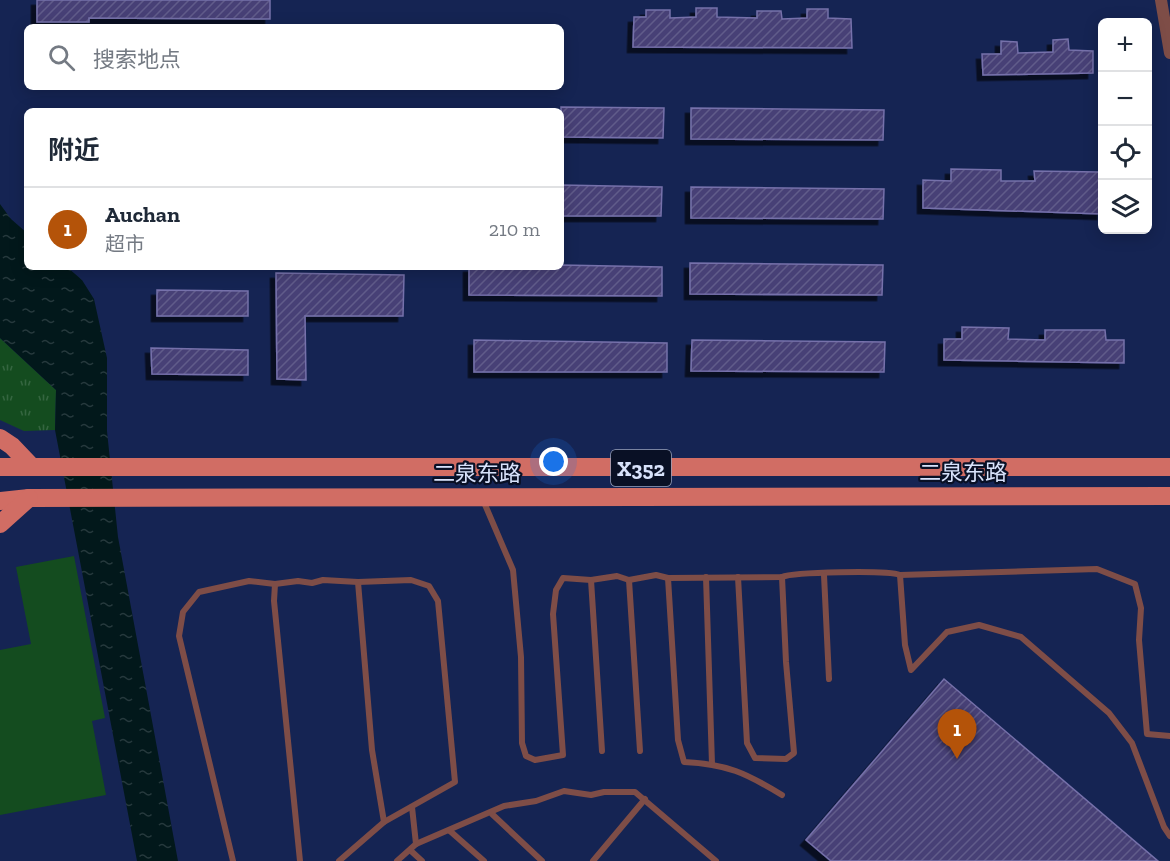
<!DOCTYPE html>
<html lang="zh">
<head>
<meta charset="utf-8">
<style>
	body { margin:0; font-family:"Zilla Slab","Noto Sans SC",serif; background:#f6f6f7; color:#1f2937 }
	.controls { position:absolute; right:18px; top:18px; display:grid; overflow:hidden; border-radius:9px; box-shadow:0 3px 15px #0003 }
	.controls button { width:54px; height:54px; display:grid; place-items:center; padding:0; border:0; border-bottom:2px solid #e0e1e3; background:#fff; color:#1f2937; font:30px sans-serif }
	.you { position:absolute; left:554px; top:462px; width:21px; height:21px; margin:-15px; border:4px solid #fff; border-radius:50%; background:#1a73e8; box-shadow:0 0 0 9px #1a73e833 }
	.badge { display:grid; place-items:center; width:39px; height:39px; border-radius:50%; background:#b45309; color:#fff; font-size:20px; font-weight:700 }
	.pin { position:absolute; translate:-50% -50px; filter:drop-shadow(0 2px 3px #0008) }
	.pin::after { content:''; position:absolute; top:32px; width:21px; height:18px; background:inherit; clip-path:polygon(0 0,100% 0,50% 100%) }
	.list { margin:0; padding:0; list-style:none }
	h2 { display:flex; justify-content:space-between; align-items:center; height:78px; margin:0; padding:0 24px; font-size:26px }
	h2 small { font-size:20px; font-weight:400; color:#747a83 }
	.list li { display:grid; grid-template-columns:39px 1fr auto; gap:18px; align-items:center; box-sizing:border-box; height:84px; padding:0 24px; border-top:2px solid #e0e1e3 }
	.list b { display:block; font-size:22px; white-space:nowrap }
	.list p { margin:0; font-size:20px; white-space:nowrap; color:#747a83 }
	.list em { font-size:20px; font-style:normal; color:#747a83 }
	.icon { flex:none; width:33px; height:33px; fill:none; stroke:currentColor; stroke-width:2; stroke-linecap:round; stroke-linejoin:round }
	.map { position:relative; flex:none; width:1170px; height:861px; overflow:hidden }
	.search { position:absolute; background:#fff; box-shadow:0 3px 15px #0003; left:24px; top:24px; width:540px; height:66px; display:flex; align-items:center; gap:15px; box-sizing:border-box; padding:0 21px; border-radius:9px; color:#747a83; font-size:22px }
	.panel { position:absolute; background:#fff; box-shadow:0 3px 15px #0003; left:24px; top:108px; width:540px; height:162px; border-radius:9px }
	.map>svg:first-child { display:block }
</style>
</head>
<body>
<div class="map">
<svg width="1170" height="861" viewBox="0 0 1170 861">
	<defs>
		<pattern id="park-tufts" width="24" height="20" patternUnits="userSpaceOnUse" patternTransform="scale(1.5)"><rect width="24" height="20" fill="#144c1f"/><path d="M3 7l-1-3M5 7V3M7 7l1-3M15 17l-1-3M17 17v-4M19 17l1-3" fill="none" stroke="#356640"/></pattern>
		<pattern id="water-ripples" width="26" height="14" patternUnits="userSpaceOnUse" patternTransform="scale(1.5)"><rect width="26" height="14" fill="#02181b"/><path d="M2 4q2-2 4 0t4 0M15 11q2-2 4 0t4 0" fill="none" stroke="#26393d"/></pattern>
		<pattern id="building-hatch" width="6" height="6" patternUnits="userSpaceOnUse" patternTransform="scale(1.5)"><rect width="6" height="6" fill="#474176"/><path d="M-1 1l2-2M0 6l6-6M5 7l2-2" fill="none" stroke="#615c8a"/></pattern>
		<filter id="shadow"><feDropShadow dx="-5.5" dy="5.5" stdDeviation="0" flood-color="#0009"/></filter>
	</defs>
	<rect width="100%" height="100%" fill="#152453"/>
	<path fill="#144c1f" d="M74,556L105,718L92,721L106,795L0,815V650L31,644L16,567Z"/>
	<path fill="url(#park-tufts)" d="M0,338L56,390L55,430L24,431L0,420Z"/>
	<path fill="url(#water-ripples)" d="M0,204L11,219L27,233V267H67L82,280L94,299L107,358V431L118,537L178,861H137L55,430L56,390L0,338Z"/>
	<g fill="url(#building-hatch)" stroke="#7671ab" stroke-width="1.5" filter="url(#shadow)">
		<path d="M37,0H270V19L89,18V22H37Z"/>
		<path d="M696,8H717V17L757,18V11H781L782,19L807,18V9H828V18L851,19L852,48L633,47L634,17H646V10H670V18L696,17Z"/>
		<path d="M1068,39L1069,50L1093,51V73L983,75L982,54H1001V41L1017,42L1018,53L1053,52V40Z"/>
		<path d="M561,107L664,108L663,138L561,137Z"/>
		<path d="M691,108L884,110L883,140L691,139Z"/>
		<path d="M951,169L1001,170V181H1035L1034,171L1099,172V183H1102V214L923,208V180L951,181Z"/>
		<path d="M561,185L662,187L661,216H561Z"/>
		<path d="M691,187L884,189L883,219L691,218Z"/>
		<path d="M690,263L883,265L882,295L690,294Z"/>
		<path d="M561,265L662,267V296L469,295V267Z"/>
		<path d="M276,273L404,275L403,316H305L306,380L277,379Z"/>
		<path d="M157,290L248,291V316H157Z"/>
		<path d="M962,327L1009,328L1008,339L1045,340V330H1105L1106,340H1124V363L944,360V339H962Z"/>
		<path d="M474,340L667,343V372H474Z"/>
		<path d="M692,340L885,342L884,372L691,371Z"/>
		<path d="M151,348L248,350V375L152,374Z"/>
		<path d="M944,679L1158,861H831L806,840Z"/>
	</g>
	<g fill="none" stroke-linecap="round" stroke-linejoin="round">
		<g stroke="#7e4d47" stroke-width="6">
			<path d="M483,500L513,570L521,657L522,743L526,756L535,760L563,755L553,614L556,590L563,578L591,580L617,576L629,580L656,575L668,578L782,577C793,572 887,570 900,575L1097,569L1135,584L1141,608L1139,640L1147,734L1170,736"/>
			<path d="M824,575L829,679"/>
			<path d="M900,575L905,645L911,670L947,632L979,625L1021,637L1109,713L1132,743L1164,827L1170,836"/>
			<path d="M706,577L712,764"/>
			<path d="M738,577L747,743L755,758L786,759L794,753L786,662L782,577"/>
			<path d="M668,578L678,740L684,762C727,764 746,773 782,795"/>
			<path d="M591,580L602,751"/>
			<path d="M629,580L640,751"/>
			<path d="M358,582L372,750L384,822"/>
			<path d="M275,584L274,601L300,861"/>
			<path d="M412,807L416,844"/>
			<path d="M492,814L542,861"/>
			<path d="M450,831L484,861"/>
			<path d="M410,850L422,861"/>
			<path d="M233,861L179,636L183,612L199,592L249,581L275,584L298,581L312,583L323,580L358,582L411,580L429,586L438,601L455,782L384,822L339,861"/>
			<path d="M397,861L416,844L504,806L536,801L564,791L591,795L604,792H635L716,861"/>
			<path d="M593,861L645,799"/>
		</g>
		<path stroke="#7e4d47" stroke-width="12" d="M1161,0L1170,53"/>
		<g stroke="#d16d64" stroke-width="18">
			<path d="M0,438L12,446L32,467"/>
			<path d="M0,467H1170"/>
			<path d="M0,501L29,498L1170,496"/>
			<path d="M0,524L29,498"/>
		</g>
	</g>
	<g text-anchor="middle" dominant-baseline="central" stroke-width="4.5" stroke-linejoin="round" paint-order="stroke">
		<rect fill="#091025" stroke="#9aa3bb" stroke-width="1.5" x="611" y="450" width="60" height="36" rx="4.5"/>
		<g font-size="21" font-weight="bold" fill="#d8e2fb">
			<text x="641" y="468">X352</text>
		</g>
		<g font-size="22" fill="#d8e2fb" stroke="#091025">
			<text x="963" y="472">二泉东路</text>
			<text x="477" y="473">二泉东路</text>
		</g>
	</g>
</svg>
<div class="controls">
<button>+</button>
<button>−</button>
<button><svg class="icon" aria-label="locate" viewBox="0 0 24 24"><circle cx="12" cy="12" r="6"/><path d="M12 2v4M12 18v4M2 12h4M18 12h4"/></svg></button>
<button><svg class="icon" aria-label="layers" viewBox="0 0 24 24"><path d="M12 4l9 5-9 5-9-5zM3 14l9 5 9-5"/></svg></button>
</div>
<div class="you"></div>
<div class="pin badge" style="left:957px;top:759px">1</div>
<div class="search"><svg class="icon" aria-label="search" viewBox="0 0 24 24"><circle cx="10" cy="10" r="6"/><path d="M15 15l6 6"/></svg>搜索地点</div>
<section class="panel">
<h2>附近<small></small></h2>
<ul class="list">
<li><span class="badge">1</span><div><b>Auchan</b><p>超市</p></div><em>210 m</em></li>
</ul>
</section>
</div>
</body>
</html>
